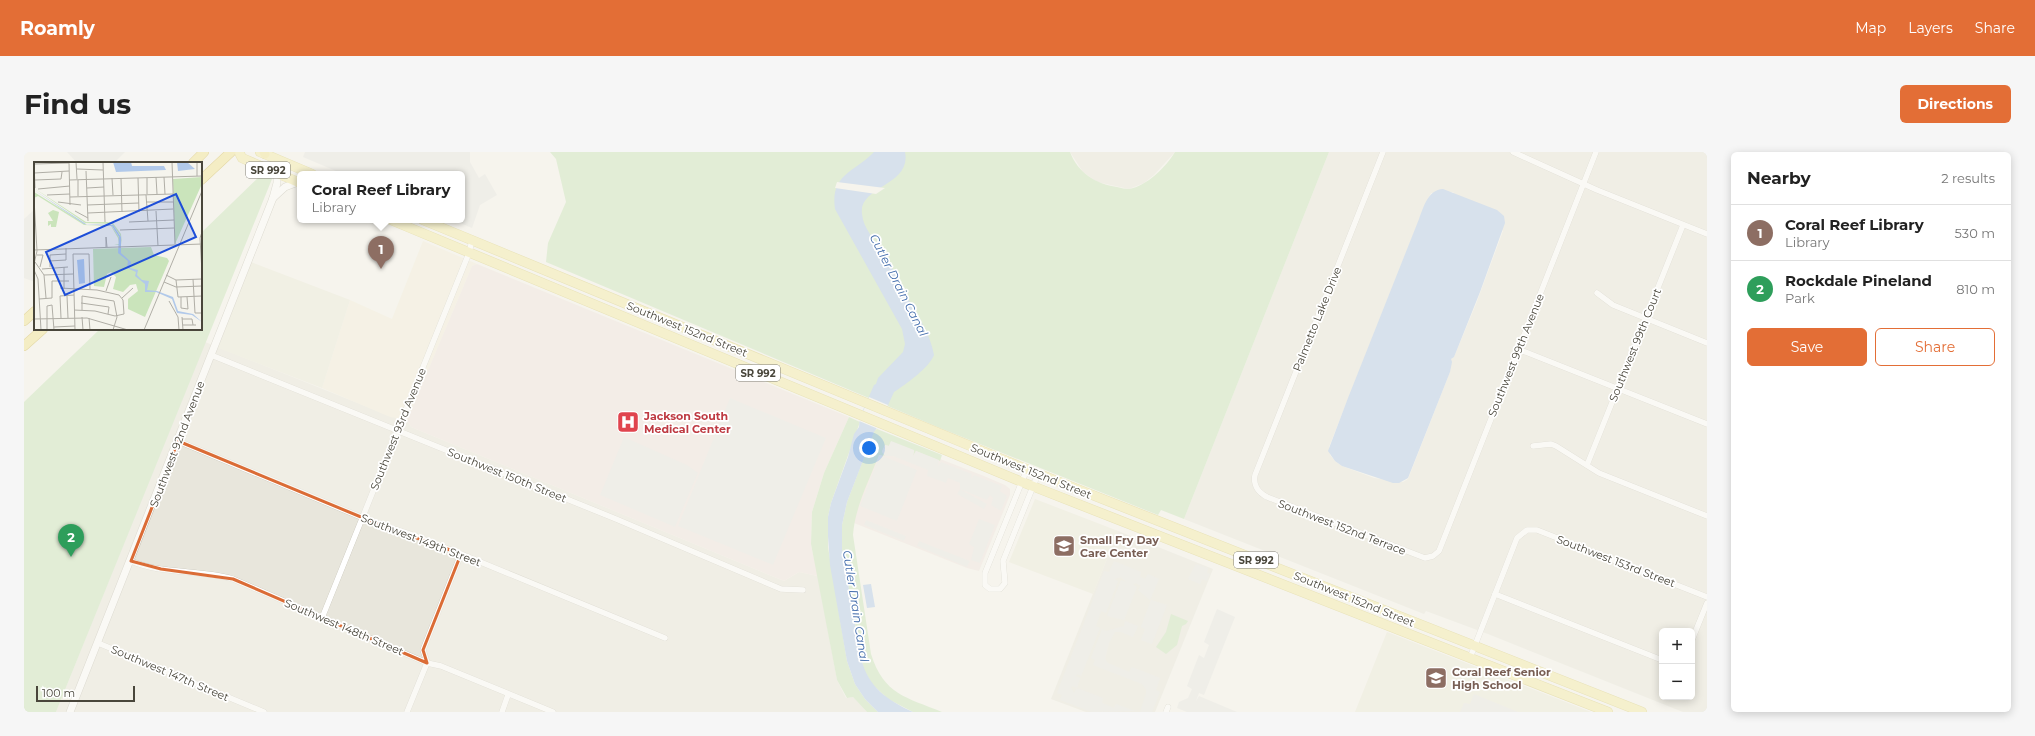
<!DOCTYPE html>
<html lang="en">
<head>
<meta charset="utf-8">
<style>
	body { margin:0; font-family:Montserrat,sans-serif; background:#f6f6f6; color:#222 }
	.controls { position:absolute; right:12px; bottom:12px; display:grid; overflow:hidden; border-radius:6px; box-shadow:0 2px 10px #0003 }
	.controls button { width:36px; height:36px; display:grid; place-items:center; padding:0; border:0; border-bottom:1px solid #e0e0e0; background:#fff; color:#222; font:20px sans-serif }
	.scale { position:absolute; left:12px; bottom:10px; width:99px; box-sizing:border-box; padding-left:4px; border:2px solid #49463b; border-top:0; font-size:11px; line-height:14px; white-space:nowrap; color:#49463b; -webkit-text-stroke:3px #fff; paint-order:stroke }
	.you { position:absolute; left:845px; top:296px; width:14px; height:14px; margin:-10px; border:3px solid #fff; border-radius:50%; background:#1a73e8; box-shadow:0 0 0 6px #1a73e833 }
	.badge { display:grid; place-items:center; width:26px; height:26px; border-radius:50%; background:#e36e36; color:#fff; font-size:13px; font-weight:700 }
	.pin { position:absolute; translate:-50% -33px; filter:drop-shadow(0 1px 2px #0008) }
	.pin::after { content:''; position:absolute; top:21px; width:14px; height:12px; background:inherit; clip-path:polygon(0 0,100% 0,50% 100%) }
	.popup { position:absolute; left:273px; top:19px; width:168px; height:52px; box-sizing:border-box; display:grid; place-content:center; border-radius:6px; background:#fff; filter:drop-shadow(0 1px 3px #0005); font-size:13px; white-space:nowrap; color:#767676 }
	.popup b { font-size:15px; color:#222 }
	.popup::after { content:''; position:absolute; left:50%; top:100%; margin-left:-8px; border:8px solid transparent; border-top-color:#fff }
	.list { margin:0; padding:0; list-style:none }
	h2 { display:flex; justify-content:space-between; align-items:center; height:52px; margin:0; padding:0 16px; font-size:17px }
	h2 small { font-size:13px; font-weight:400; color:#767676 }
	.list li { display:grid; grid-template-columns:26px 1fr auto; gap:12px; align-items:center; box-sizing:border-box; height:56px; padding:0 16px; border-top:1px solid #e0e0e0 }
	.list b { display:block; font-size:15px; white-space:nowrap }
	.list p { margin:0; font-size:13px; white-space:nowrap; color:#767676 }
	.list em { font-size:13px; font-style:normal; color:#767676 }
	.actions { display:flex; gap:8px; padding:12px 16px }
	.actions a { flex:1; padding:9px 0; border:1px solid #e36e36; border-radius:6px; text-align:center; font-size:14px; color:#e36e36 }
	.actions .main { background:#e36e36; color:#fff }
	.map { position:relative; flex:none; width:1683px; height:560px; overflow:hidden; border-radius:6px }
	header { display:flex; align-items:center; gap:24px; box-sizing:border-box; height:56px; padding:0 20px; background:#e36e36; color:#fff }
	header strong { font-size:19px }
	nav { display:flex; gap:22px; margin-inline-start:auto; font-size:14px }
	.intro { display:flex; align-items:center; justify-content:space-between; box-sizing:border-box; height:96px; padding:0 24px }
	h1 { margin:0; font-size:28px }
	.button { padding:10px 18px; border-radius:6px; background:#e36e36; color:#fff; font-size:14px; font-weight:700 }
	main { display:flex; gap:24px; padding:0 24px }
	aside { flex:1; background:#fff; border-radius:6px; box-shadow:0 2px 10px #0003 }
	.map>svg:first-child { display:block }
</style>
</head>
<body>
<header>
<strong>Roamly</strong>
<nav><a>Map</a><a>Layers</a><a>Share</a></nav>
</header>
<div class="intro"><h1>Find us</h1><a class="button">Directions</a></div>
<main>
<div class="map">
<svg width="1683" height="560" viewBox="0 0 1683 560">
	<rect width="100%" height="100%" fill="#f5f4ed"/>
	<g fill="#e8e6dc" fill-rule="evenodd">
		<path d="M1046,0H1151L1130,23L1120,31L1105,37L1073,30L1059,20Z"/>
		<path d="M1305,0H1683V560H1659L1464,482L1402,459L1400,462L1160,367ZM1429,40L1432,44L1462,55L1479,79L1452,152L1430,205L1427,207L1426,220L1384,327L1379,330L1350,326L1318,314L1311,309L1306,303L1305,295L1401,53L1407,41ZM1638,479H1668V545H1638Z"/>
		<path d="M181,190L366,264L383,268L387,275L760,429L775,420L794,424L813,528L822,546L829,545L843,560H32Z"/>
		<path d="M1094,379L1189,417L1131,560H1062L1027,547Z"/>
	</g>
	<path fill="#f3eedb" d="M399,89L453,112L448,114L383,268L366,265L298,236L326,148L368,167Z"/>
	<g fill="#ecead9">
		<path d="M227,110L326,148L298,236L194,196Z"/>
		<path d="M1011,347L1094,379L1069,442L985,410Z"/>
		<path d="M1363,480L1567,560H1331Z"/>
	</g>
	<g fill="#f0e5df">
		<path d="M453,112L825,265L800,321L788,360L787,393L794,424L775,420L760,429L387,275L383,268L448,114Z"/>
		<path d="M862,286L960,324L981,333L986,337V343L955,419L943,416L830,371L835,346Z"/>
	</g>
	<g fill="#cae4bb">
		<path d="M526,0H1046C1054,21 1072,32 1093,35C1097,36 1102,37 1105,37C1123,34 1142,15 1151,0H1305L1160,367L1137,358L1134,363L916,276L522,110L524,91L542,50L532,7Z"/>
		<path d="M238,22L248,27L32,560H0V250L76,177H177V81Z"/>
		<path d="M825,265L836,270L807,351L804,365V395L823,509L831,532L841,547L854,560H843L829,545L823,546L813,528L787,392L788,360L800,321Z"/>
		<path d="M853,277L918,303L916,309L892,299L889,304L890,299L867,290L865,294L861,293L858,299L861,304L855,303C845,329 831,355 829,383L847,502C860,543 882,545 918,560H889L864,547L848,532L840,518L837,506L818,397V373L823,350L850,279Z"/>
		<path d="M1147,462L1164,469L1162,472L1158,474L1153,493L1142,502L1132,495L1142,480Z"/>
	</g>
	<g fill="#e7e6e3">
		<path d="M43,0H101L90,11H53Z"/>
		<path d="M281,0H446V10L455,26L461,22L473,43L456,53L448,76L429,68H438V22H319L279,5Z"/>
		<path d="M11,57V130L0,126V67Z"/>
		<path d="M706,246L802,286L749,413L654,374Z"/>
		<path d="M600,285L663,313L674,321L651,375L576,343Z"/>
		<path d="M867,289L890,298L889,304L892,299L915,308L914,314L917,310L948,322L947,327L950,323L978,334L976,339L983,344L977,359L967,353L969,346L966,343L963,348L936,337V331L924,326L922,331L903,324L904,318L869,304H861L858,300L861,293L865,294Z"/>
		<path d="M856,303L893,318L873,369L836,354Z"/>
		<path d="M936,337L963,352L960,357L933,342Z"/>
		<path d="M955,367L971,373L956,411L947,408L950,395L945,392Z"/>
		<path d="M842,368L882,384L880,389L840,373Z"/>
		<path d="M895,389L946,409L943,415L893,394Z"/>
		<path d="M1090,409L1117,420L1116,425L1121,427L1124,422L1135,427L1126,448L1114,438L1117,434L1112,431L1109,432L1113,435L1100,468L1083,464L1097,428L1102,430L1097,425L1090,427L1094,429L1082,461L1077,459L1072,474L1076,476L1057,524L1053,522L1052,524L1056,526L1053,536L1048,534L1047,536L1050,541L1053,536L1079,546L1078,551L1090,556L1092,552L1111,559L1068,560L1036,548L1038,543L1033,541L1080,419L1085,420Z"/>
		<path d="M1172,412L1184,416L1183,421L1186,422L1183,429L1178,427L1176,432L1164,427Z"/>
		<path d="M1127,448L1143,453L1128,492L1117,488L1121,477L1117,475Z"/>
		<path d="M1193,457L1211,465L1180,543L1175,541L1172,549L1175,544L1213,560H1163L1153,556L1155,550L1164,546L1168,537L1163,534L1175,503L1180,506L1185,493L1180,490Z"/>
		<path d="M1101,469L1114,474L1109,485L1097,480H1091L1085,491L1081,507L1084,511L1105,520L1108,515L1136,526L1132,538L1136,540L1128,560H1116L1122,542V537L1118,532L1069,513L1071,508L1067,506L1078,477L1082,479L1100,474Z"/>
		<path d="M1450,542L1494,560H1436L1440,551L1446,552Z"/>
	</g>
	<g fill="#b1c9ea">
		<path d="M850,0H881C888,34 834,34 838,62C839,76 851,88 858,99C868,114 875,130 883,145C894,164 906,181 910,203C905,216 882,232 870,240L855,273L850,280L823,350L818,373V397L837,506C844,535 863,548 889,560H854L841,547L831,532L823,509L806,413L804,384V365L807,351L824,305L830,282L835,275L836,265L850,233L852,232L854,226L879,200L881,192L878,177L811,57C806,22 831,20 850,0Z"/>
		<path d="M1419,37L1473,58L1480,64L1481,71L1456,140L1430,205L1427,207L1428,210L1426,220L1384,326L1375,331H1369L1318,314L1311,309L1304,299L1324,246L1395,67C1400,54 1404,38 1419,37Z"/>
		<path d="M847,432L851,455L843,456L839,433Z"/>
	</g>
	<g fill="#f5f4ed">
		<path d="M813,30L861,36L852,42L811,36Z"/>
		<path d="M845,245L864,253L854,277L835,269Z"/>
	</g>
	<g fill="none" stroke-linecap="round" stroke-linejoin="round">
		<g stroke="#c0bdb0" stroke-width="6">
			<g id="minor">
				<path d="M1359,0L1231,323C1229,334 1234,340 1243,345L1401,406L1409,404L1415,399L1572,0"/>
				<path d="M1489,0L1573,38L1683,82"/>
				<path d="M1573,141L1589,153L1683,191"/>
				<path d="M1494,197L1683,272"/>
				<path d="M187,203L592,367L757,437L779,438"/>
				<path d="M154,289L349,370L386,382L437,402L641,486"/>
				<path d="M1509,294L1527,292L1532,294L1575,321L1683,364"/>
				<path d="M1563,313L1659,73"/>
				<path d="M1003,317L961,421V433L966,437H976L981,431L979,409L1014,322"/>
				<path d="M107,409C139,423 176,417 209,427L403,511L417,514L529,560"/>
				<path d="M1471,442L1638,508"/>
				<path d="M298,466L445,101L448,88"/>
				<path d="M1668,488L1683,451"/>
				<path d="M74,491L240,560"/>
				<path d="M1446,506L1493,386L1503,378H1513L1683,445"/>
				<path d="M403,510L399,498L437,402"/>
				<path d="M383,560L403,511"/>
				<path d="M478,560L484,543"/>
				<path d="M1142,560L1144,555"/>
			</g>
		</g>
		<g stroke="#c0bdb0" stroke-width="8">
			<g id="tertiary">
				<path d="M249,46L261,35L274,30"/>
				<path d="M46,560L249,46L253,31V22"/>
			</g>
		</g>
		<g stroke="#d8cc78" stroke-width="10">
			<g id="primary">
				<path d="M215,0L218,6L276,31"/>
				<path d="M236,0L288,22"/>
				<path d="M367,68L998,330L1584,560"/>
				<path d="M399,68L995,314L1618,560"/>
			</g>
		</g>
		<g stroke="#cdb54e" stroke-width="10">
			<g id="trunk">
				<path d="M240,0L241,2"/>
				<path d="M169,11L180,0"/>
				<path d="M177,28L207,0"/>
				<path d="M0,169L11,159"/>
				<path d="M0,194L19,177"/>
			</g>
		</g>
		<use href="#minor" stroke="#fff" stroke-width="5.5"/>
		<use href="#tertiary" stroke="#fff" stroke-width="7"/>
		<use href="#primary" stroke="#f4eba7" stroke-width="9"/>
		<use href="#trunk" stroke="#f2e492" stroke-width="9"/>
	</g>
	<path d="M0 0H1683V560H0ZM154,289L349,370L437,402L399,498L403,511L209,427L137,417L107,409Z" fill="#f5f4ed" fill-opacity=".55" fill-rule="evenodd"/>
	<path fill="none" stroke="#db6c36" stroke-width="3" stroke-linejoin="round" d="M154,289L349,370L437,402L399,498L403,511L209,427L137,417L107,409Z"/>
	<defs>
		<g id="hospital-square" transform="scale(1.15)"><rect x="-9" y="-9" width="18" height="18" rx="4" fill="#e0444e" stroke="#fff"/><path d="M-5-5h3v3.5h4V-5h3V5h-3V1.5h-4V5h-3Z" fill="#fff"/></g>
		<g id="school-square" transform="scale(1.15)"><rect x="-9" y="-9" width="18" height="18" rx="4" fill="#8d6e63" stroke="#fff"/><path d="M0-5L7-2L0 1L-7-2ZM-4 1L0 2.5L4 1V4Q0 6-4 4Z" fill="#fff"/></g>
	</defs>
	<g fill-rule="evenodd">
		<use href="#hospital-square" x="604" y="270"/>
		<use href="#school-square" x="1040" y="394"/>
		<use href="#school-square" x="1412" y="526"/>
	</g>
	<g text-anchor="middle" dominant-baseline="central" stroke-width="3.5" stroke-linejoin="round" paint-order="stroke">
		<g fill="#fff" stroke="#807e76" stroke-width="1">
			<rect x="222" y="10" width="44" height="16" rx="3"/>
			<rect x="712" y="213" width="44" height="16" rx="3"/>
			<rect x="1210" y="400" width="44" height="16" rx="3"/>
		</g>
		<g font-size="10" font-weight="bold" fill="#49463b">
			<text x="244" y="18">SR 992</text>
			<text x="734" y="221">SR 992</text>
			<text x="1232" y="408">SR 992</text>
		</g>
		<g font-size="11" fill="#49463b" stroke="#fff">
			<text transform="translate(1293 167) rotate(-68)">Palmetto Lake Drive</text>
			<text transform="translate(663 177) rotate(22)">Southwest 152nd Street</text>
			<text transform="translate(1611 193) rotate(-68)">Southwest 99th Court</text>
			<text transform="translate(1492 203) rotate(-68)">Southwest 99th Avenue</text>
			<text transform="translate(374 277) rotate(-68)">Southwest 93rd Avenue</text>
			<text transform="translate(153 292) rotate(-69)">Southwest 92nd Avenue</text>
			<text transform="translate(1007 319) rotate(22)">Southwest 152nd Street</text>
			<text transform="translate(483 323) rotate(22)">Southwest 150th Street</text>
			<text transform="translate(1318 375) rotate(21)">Southwest 152nd Terrace</text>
			<text transform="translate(397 388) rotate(21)">Southwest 149th Street</text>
			<text transform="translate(1592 409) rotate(21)">Southwest 153rd Street</text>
			<text transform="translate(1330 447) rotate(22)">Southwest 152nd Street</text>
			<text transform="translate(320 475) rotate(23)">Southwest 148th Street</text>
			<text transform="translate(146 521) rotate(23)">Southwest 147th Street</text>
		</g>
		<g font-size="11" font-weight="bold" fill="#be3a42" stroke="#fff" text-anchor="start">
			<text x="620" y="264">Jackson South<tspan x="620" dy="13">Medical Center</tspan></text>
		</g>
		<g font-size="11" font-weight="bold" fill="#785e54" stroke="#fff" text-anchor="start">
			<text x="1056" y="388">Small Fry Day<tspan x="1056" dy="13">Care Center</tspan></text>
			<text x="1428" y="520">Coral Reef Senior<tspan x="1428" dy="13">High School</tspan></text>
		</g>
		<g font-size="12" font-style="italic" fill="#3f6aaa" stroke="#fff">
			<text transform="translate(875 133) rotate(63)">Cutler Drain Canal</text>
			<text transform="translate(832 454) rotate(81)">Cutler Drain Canal</text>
		</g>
	</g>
	<g transform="translate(10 10)">
		<rect width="168" height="168" fill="#f5f4ed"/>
		<path d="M168,15L167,24L141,82L139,17ZM0,26L52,60H75L79,61L87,72L88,83L86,73L78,62L51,61ZM0,30L53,63H77L85,75L86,83H80L85,82L84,76L77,64L50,63L4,34L0,36ZM19,48L25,50L22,65H17V62L14,64V59H19L14,51ZM117,85L120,93L133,96L135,99L111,155L94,147V137L104,129L102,122L96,123L89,130L79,127L82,115L77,110L73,112L70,125L60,124L59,87Z" fill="#cae4bb"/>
		<path d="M79,0H97L98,4H130L132,8L82,10ZM153,0L161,7L144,9L143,0ZM0,28L52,62L79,63L87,75V91L97,100L96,106L104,108L103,113L108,118L115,119L113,128L123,129L139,135L144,149L159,152L168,160L158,153L143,151L138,137L122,130H111V122L101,114L102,110L93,106L94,99L84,91L85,75L78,64L50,62ZM50,97L51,121L45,122L43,98Z" fill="#b1c9ea"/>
		<path fill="none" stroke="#b0aea6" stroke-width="1" d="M0,0L1,26M35,0L36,43M42,0L43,17M69,0L71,60M138,0L141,82M0,2L35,1M43,7L69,8M52,9L54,59M0,11L35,9M163,14V0M122,15L123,32M130,15L131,32M78,16L79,33M87,16L88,50M104,16L105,50M1,18L27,17L28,10M35,18L168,14M44,18V34M53,26L70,25M4,27L36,24M113,32V16M13,33L36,32M112,33L114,59M36,35L139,32M0,37L3,89L0,102M24,40L47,43M112,40H139M53,43L105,41M41,49L54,56M122,49L124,84M54,51L139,47M95,60L140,58M86,68L140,66M168,70L166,76L168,110M72,85V75L73,85M0,88L168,82M3,93H9L6,105M15,99L32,98V86M1,100L10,113L12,136M16,105V93L32,92M30,105V127M8,107L34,105M0,108L4,117L7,168M10,113L39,112M132,113L142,118L168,117M159,117L161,151H168M142,118L144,135L168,134M130,120L142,125L168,124M26,126L63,128L85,133L89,138L90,152L81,154L61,149L40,148M72,129L77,115M33,134L34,156M147,135V146L154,147L153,135M88,136L99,126M5,137L18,136V119H35M135,139L144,155L145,168M47,141L75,145L74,152M48,148V134L80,139L83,155L79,168M48,155L49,168M148,155L149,168M27,156L26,134L40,133M55,156L56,168M0,157L53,156L94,168M148,157H158L159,163M149,163H162M20,165L41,164M13,168V144L18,143L20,168M41,168L39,92H55L56,127M110,168L168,29"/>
		<path fill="#1d4ed8" fill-opacity="0.15" stroke="#1d4ed8" stroke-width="2" d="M142,32L162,75L31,133L12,90Z"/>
		<rect width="168" height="168" fill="none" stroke="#49463b" stroke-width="2"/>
	</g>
</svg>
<div class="controls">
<button>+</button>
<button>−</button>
</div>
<div class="scale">100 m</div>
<div class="you"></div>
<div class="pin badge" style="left:357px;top:117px;background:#8d6e63">1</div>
<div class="popup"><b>Coral Reef Library</b>Library</div>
<div class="pin badge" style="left:47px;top:405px;background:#2e9e5b">2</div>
</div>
<aside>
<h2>Nearby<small>2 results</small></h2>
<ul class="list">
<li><span class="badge" style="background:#8d6e63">1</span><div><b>Coral Reef Library</b><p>Library</p></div><em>530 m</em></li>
<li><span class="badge" style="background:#2e9e5b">2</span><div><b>Rockdale Pineland</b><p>Park</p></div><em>810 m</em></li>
</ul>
<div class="actions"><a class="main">Save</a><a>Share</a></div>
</aside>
</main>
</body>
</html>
